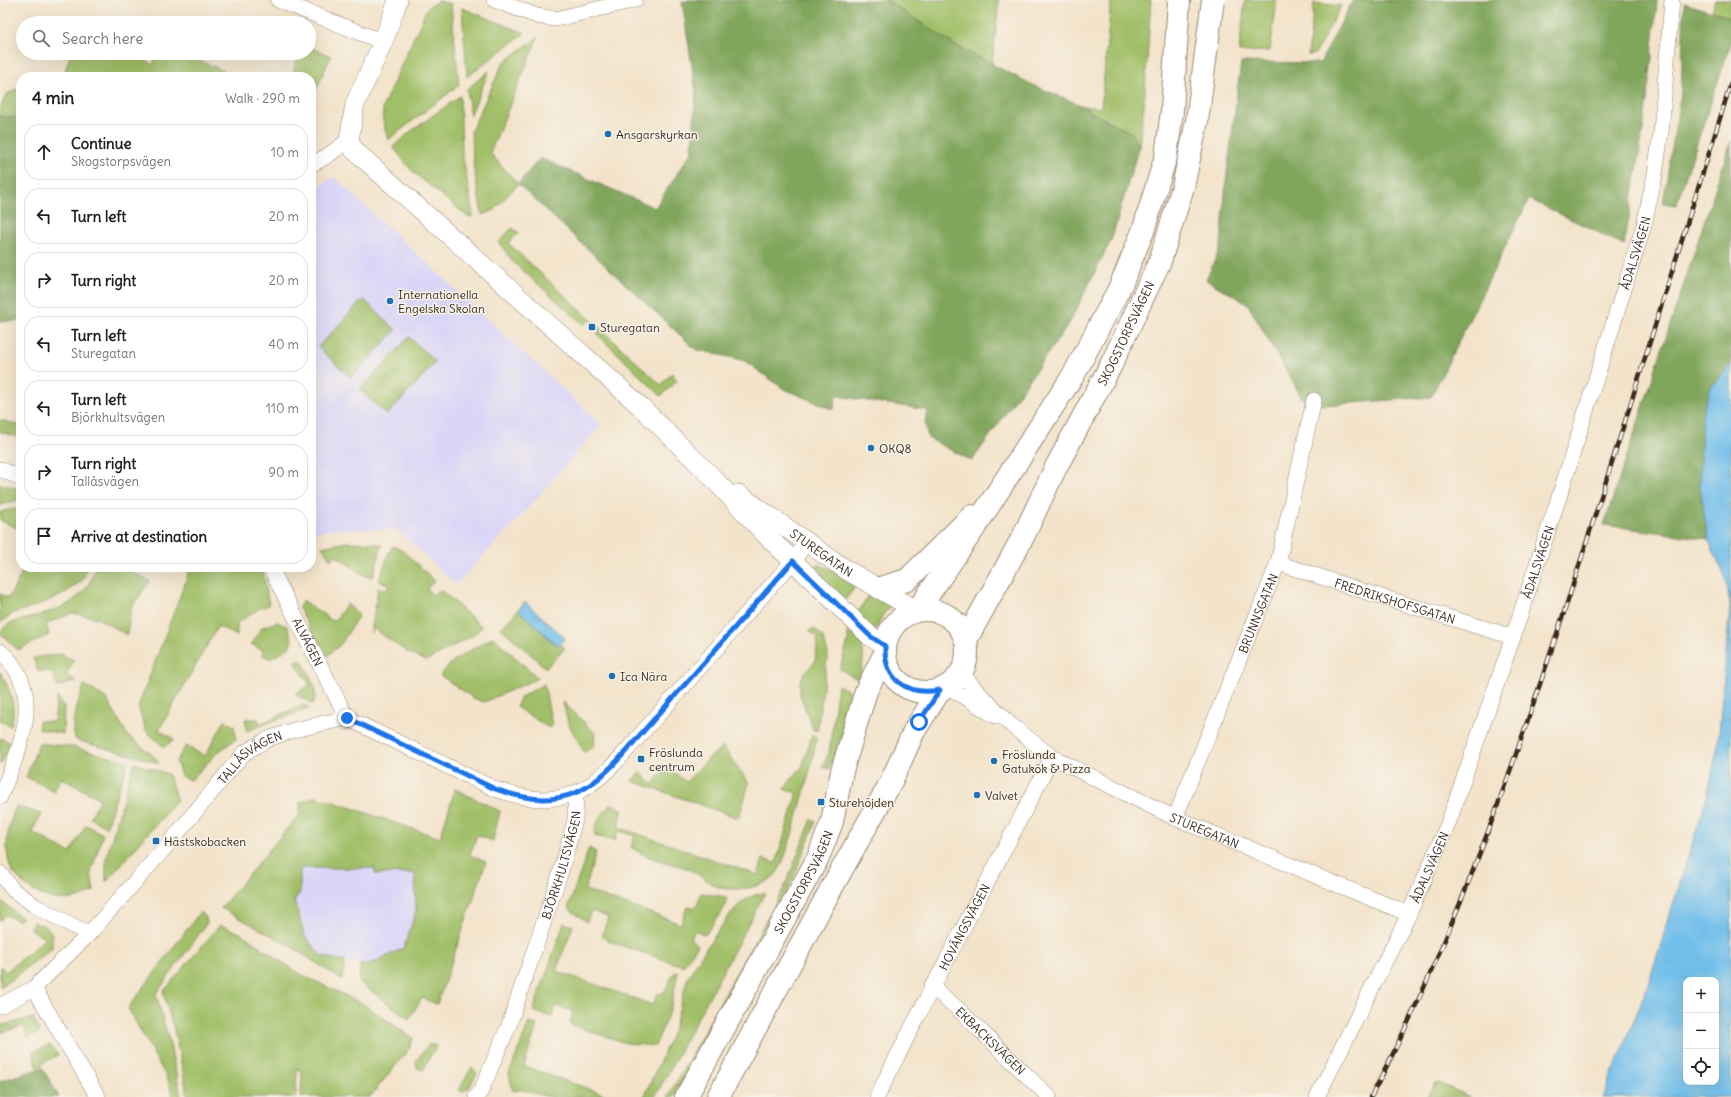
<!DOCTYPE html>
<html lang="en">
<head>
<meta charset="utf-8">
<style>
	body { margin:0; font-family:Delius,sans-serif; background:#f2f2f2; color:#222 }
	.controls { position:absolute; right:12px; bottom:12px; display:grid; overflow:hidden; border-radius:8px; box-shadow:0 4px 16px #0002 }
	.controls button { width:36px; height:36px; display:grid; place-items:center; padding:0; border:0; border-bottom:1px solid #e0e0e0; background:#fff; color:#222; font:20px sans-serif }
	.stop { position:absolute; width:12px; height:12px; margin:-9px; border:3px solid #1a73e8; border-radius:50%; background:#fff }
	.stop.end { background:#1a73e8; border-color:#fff; box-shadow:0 1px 4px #0008 }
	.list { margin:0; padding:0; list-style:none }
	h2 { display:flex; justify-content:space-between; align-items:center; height:52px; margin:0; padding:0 16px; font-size:17px }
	h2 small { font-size:13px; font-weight:400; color:#767676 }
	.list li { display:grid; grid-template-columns:26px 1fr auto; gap:12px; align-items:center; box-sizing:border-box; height:56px; margin:0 8px 8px; padding:0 8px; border:1px solid #e0e0e0; border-radius:16px }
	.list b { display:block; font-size:15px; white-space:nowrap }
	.list p { margin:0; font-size:13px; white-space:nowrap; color:#767676 }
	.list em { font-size:13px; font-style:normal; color:#767676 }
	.icon { flex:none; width:22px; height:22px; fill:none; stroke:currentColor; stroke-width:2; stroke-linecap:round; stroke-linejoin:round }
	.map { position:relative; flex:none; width:1731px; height:1097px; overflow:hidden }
	.search { position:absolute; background:#fff; box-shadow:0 4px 16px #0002; left:16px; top:16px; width:300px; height:44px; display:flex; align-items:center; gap:10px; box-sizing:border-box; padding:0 14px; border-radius:22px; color:#767676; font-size:15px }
	.panel { position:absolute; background:#fff; box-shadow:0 4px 16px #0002; left:16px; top:72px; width:300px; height:500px; border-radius:16px }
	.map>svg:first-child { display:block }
</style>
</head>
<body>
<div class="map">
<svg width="1731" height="1097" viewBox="0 0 1731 1097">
	<rect width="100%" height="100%" fill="#f7f3e8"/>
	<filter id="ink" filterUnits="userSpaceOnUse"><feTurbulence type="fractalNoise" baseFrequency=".025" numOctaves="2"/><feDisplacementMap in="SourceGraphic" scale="8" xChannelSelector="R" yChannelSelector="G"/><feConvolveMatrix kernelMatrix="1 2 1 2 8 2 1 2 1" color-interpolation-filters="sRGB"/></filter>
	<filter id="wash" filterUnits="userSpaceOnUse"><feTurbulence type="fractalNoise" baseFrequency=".012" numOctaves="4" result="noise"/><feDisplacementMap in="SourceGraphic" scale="16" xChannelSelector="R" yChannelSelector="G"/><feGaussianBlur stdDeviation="0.9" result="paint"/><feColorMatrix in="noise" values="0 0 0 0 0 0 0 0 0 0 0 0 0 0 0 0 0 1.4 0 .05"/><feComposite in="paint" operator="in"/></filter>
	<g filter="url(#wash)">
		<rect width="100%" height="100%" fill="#f3e3ca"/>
		<g fill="#dad6f7">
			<path d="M334,177L602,425L509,529L456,585L396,529L325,530L311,534V191Z"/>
			<path d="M300,868H375V873H415L416,911L404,948L366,966L321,956L304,935L294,900L300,893Z"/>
		</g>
		<g fill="#a0bf67" stroke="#6e7442">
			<path d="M886,0H999L992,64L956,46Z"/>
			<path d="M1111,0H1151L1144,105L1139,146L1132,133L1092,113L1083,106L1101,108Z"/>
			<path d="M1245,0H1277L1270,51L1239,52Z"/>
			<path d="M1715,0H1731V18L1712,11Z"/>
			<path d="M438,1L451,4L459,85L388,140L383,121V106L427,8Z"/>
			<path d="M1314,3L1341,6L1315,54L1308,55Z"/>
			<path d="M462,8L525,33L467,77Z"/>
			<path d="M538,37L490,153L518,184L494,210L482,215L474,169L471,131L503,63Z"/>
			<path d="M309,47L331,56L311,101V77H292L298,53H309Z"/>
			<path d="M71,53H134L153,65L158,53H182L233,75L232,77H63Z"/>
			<path d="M489,71L470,116L467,89Z"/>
			<path d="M16,89L21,91V118L0,116V109L6,95Z"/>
			<path d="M460,96L462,152L473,216L468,217L412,171L393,147L410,132Z"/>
			<path d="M512,228L519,233L508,243L661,385L672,373L677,381L661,396L597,334L600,331L589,320L584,325L512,261L499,242Z"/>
			<path d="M363,299L396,330L351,378L318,347Z"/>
			<path d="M409,337L436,362L387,415L360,390Z"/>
			<path d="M0,420L21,426V438L0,432Z"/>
			<path d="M0,484L21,489V499L0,505Z"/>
			<path d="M21,507V530L0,520V512Z"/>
			<path d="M347,542L373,543L382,545L373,577L366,576L335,555L331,560L322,547Z"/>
			<path d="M393,546L403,551L435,581L427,589L432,595L441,590L482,627L472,636L426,661L407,652L374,629L371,633L378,588L387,589L389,584L379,581L389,552Z"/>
			<path d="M817,565C831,567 844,579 855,587L842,604L813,570Z"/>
			<path d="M25,567H87L83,580L62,595L31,608L13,613L0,623V594L9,598Z"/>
			<path d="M96,567H121L150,581L131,608L127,635L97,618L72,613L46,624L49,635L18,650L0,633C5,624 12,622 22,620C56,610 85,605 96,567Z"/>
			<path d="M191,567H262L269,605L260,608L237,623V636L218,626L159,730L174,739L164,747L146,731L138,707Z"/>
			<path d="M870,594L889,599L891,607L884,613L875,630L855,617Z"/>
			<path d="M303,600L334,622L347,604L359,615L341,644L326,657L299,608Z"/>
			<path d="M518,610L557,646L560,643L565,648L546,668L501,628Z"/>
			<path d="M277,622L288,627L292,640L289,648L270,659L262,654L264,651L251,644L262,627Z"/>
			<path d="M848,626C867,644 865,656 859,680L840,669L848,641Z"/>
			<path d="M814,628L823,637L828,653L817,731L813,730L800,694V682L804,673L815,662L818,637L809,631Z"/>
			<path d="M493,637L538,678L484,702L473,698L440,675L454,660Z"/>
			<path d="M60,654L74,660L66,675L76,681L58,687L52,672L38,671L33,658Z"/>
			<path d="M301,659C308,673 320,689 313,704L298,696L296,693L310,685L295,662Z"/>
			<path d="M0,672C10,688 17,707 11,726L0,721Z"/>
			<path d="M544,684L552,725L549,728L516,707L521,697Z"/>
			<path d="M84,685L106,698L128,736L155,757L159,763L76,740C68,724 79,701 84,685Z"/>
			<path d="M838,685L856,695L829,769L822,767L829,753Z"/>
			<path d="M57,697L64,706L63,734L39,729V721L54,722Z"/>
			<path d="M563,702L595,733L594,747L584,752L568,723Z"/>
			<path d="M302,705L308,707V710L273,721L247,731L245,719H258L260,724Z"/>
			<path d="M225,720L234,726L236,739L218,752L191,780L181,776L176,761L186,746L205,756Z"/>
			<path d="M812,735L817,737C810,772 801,806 790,840C786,852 783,867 774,876C762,888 738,891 722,888C709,885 702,875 690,870C672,862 647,860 631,847L635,836L618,831L615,841L595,836C593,823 603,814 611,804L623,810L618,827L758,875L763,859L776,863L797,793L783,789L802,767Z"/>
			<path d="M0,738L11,743L1,764H0Z"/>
			<path d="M39,743L73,747L128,762L106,827L90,818L100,799L61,778L54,791L26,777Z"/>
			<path d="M723,747L749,783L739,818L632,781L640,772L652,784L668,767L686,782L709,758Z"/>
			<path d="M134,763L168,774L177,800L106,882V858Z"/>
			<path d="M455,789L500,811L493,841L477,835L470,855L486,862L437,1004L422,998L409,1019L359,982L360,964L366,966L404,948L416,911L415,873L375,874V868H300V893L294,900L304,935L321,956L345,961L342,980L289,945L221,908L300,813V803L314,797L337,803L440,838Z"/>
			<path d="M16,806L41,814L32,832L70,853L86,825L103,834L91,872L94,891C69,906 41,901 21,881C18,877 12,873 11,869C3,848 8,826 16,806Z"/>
			<path d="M812,819L816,821L792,882L674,1097H668L784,888Z"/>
			<path d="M589,848L596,852L585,890L681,924L687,907L693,908L697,905L701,893L726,897V905L705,935L695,930L690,939L698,945L683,966L608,941L602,936L608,917L591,911L587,922L568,908Z"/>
			<path d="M765,893L655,1097H644L673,1032L687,980L692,971C700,957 709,944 718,931C731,914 740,896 765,893Z"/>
			<path d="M0,900L22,918L19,921L6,915L0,921Z"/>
			<path d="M200,912L206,917L207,923L156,994L170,1045L181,1097H173L168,1080L128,1008Z"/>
			<path d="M33,922L47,927L52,934V948L11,980L0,987V966L6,972L45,939L31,929Z"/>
			<path d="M564,923L573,926L556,971L653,1005L657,994L664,993L674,973L678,972L670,1010L655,1046L626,1043L574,1026L570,1023L573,1011L556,1006L552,1017L533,1011Z"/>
			<path d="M220,925L240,933L300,974L363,1004L413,1038L409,1049L370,1097H301L302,1071L297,1069L296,1097H188L175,1034L163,992Z"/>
			<path d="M33,1018L40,1032L28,1038L24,1026L0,1033V1026Z"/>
			<path d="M529,1023L537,1025L524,1066L611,1097H550L522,1090L513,1091L509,1074Z"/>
			<path d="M429,1044L436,1046L423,1070L417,1068L416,1061Z"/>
			<path d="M50,1045L58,1055L41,1064L43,1069H38L32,1052Z"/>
			<path d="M472,1067L477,1073L469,1088L462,1092L459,1090Z"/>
			<path d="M1437,1082L1470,1097H1427Z"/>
		</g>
		<g fill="#80a65c" stroke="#5e683d">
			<path d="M689,0H886L958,47L1037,87L1083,106L1092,113L1132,133L1139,146L1112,238L1070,322L972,461L928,438L925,424L927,410L836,396L834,410L784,389L745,361L695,349L518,184L540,158L655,208L692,151L696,92L682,2Z"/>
			<path d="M1353,0H1657C1651,83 1639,164 1624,245L1529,199L1431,397L1325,405L1305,403L1247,303L1206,280L1221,246L1226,181L1241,62L1320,63Z"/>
			<path d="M1684,3L1731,18V43L1676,205L1663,203L1681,92Z"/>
			<path d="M0,116L21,118V321H0Z"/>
			<path d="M1731,141V364L1711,387L1702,414L1700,486L1708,539L1604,525Z"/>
			<path d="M38,1069H43L59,1097H0V1081Z"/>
		</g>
		<g fill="#6fbeea" stroke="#557484" fill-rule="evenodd">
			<path d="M1731,364V1097H1603L1646,991L1707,797L1718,745L1730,606L1726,579L1708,539L1700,486L1702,414L1711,387ZM1686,980H1716V1082H1686Z"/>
			<path d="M525,602L565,638L558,646L518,610Z"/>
		</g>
	</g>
	<g filter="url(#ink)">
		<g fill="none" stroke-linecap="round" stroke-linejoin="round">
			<g stroke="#978674" stroke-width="16">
				<g id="minor">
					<path d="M278,0L383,42"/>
					<path d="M494,0L537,16L556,19L635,0"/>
					<path d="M311,165L327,156L349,140"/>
					<path d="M0,469L21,478"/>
					<path id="s1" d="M1278,563L1369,593L1513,637"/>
					<path id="s2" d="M270,567L347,718"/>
					<path d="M0,651C48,693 19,749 0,797"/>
					<path id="s3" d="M961,671L974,688L1011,725L1052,757L1175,818L1409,914"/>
					<path d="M947,686L995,716"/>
					<path id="s4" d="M1175,818L1278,563L1314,400"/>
					<path d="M0,873L13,890L37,907L89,934"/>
					<path id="s5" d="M931,986L958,1009L1049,1097"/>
					<path d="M34,988L98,1097"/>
					<path id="s6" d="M0,1006L34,988L89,934L171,841L244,753L268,739L294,730L347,718L495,789C521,798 548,804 575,793C602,783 629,747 648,726C697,672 744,616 793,561L806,543"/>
					<path id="s7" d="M476,1097L481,1091L509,1025L560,874L575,820L576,793"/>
					<path id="s8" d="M877,1097C933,983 994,871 1052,757"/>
					<path id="s9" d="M1317,1097L1409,914L1448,824L1513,637L1561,491L1644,225L1655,174L1661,132L1672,0"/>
				</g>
			</g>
			<g stroke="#978674" stroke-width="20">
				<g id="tertiary">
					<path d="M398,0L383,42L355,104L349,140L354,150L640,406L710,475L765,534L870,636L885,646"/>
					<path id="s10" d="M738,494L845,569L916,610"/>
				</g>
			</g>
			<g stroke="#978674" stroke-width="24">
				<g id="secondary">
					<path d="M880,588L907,580L972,516"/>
					<path d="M919,608L973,530L1074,374L1120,287L1143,231L1166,156L1172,111L1179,0"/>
					<circle cx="926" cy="651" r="41"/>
					<path id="s11" d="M966,640L1024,535L1055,469L1111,365L1160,261L1183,187L1197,121L1213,0"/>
					<path id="s12" d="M686,1097L818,858L832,822L842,771L866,691L885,653"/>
					<path d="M718,1097L837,878L890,784L914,731L940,690"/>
				</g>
			</g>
			<use href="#minor" stroke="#fff" stroke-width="15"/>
			<use href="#tertiary" stroke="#fff" stroke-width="19"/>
			<use href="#secondary" stroke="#fff" stroke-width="22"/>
			<g stroke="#3b2a1e" stroke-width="4.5">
				<path id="rail" d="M1371,1097C1456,935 1513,768 1570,594C1625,424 1677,254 1731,83"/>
			</g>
			<use href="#rail" stroke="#f7f3e8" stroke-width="3" stroke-dasharray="9" stroke-linecap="butt"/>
		</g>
	</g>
	<g fill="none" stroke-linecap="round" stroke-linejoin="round" filter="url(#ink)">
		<path stroke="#1a73e8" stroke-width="5" d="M347,718L495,789C521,798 548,804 575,793C602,783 629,747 648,726C697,672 744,616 793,561L870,636L885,646C884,680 907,696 940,690L919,722"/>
	</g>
	<g fill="#1f6fb2" stroke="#f7f3e8" stroke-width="1.5">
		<circle cx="608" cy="134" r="4"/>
		<circle cx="390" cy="301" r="4"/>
		<rect x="588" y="323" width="8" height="8" rx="2"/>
		<circle cx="871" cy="448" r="4"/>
		<circle cx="612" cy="676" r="4"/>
		<rect x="637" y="755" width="8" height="8" rx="2"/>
		<circle cx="994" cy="761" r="4"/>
		<circle cx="977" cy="795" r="4"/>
		<rect x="817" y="798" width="8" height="8" rx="2"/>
		<rect x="152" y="837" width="8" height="8" rx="2"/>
	</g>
	<g text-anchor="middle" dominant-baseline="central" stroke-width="3" stroke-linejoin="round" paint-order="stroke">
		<g font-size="12" fill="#3b2a1e" stroke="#f7f3e8" text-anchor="start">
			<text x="616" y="134">Ansgarskyrkan</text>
			<text x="398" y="294">Internationella<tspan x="398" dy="14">Engelska Skolan</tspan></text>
			<text x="600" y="327">Sturegatan</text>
			<text x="879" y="448">OKQ8</text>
			<text x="620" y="676">Ica Nära</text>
			<text x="649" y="752">Fröslunda<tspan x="649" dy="14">centrum</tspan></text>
			<text x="1002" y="754">Fröslunda<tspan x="1002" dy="14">Gatukök &amp; Pizza</tspan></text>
			<text x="985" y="795">Valvet</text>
			<text x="829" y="802">Sturehöjden</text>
			<text x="164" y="841">Hästskobacken</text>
		</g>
		<g font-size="12" fill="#3b2a1e" stroke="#f7f3e8">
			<text stroke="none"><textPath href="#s9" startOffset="904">ÅDALSVÄGEN</textPath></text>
			<text stroke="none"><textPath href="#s11" startOffset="346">SKOGSTORPSVÄGEN</textPath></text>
			<text stroke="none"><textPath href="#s10" startOffset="102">STUREGATAN</textPath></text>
			<text stroke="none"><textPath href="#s9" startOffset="580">ÅDALSVÄGEN</textPath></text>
			<text stroke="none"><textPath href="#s1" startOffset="123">FREDRIKSHOFSGATAN</textPath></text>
			<text stroke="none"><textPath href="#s4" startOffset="221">BRUNNSGATAN</textPath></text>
			<text stroke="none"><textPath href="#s2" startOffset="84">ALVÄGEN</textPath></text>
			<text stroke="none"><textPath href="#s6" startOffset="356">TALLÅSVÄGEN</textPath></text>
			<text stroke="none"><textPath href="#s3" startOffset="295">STUREGATAN</textPath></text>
			<text stroke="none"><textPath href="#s7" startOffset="248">BJÖRKHULTSVÄGEN</textPath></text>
			<text stroke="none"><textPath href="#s9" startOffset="256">ÅDALSVÄGEN</textPath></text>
			<text stroke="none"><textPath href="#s12" startOffset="245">SKOGSTORPSVÄGEN</textPath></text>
			<text stroke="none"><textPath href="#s8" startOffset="191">HOVÄNGSVÄGEN</textPath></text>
			<text stroke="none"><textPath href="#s5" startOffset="81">EKBACKSVÄGEN</textPath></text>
		</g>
	</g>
</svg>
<div class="controls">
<button>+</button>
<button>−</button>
<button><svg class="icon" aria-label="locate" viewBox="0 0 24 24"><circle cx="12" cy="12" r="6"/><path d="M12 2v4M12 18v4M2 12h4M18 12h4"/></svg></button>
</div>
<div class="stop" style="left:919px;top:722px"></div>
<div class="stop end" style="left:347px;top:718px"></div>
<div class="search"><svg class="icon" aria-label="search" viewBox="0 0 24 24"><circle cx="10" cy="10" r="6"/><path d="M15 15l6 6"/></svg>Search here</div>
<section class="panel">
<h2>4 min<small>Walk · 290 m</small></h2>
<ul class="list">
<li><svg class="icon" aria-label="ahead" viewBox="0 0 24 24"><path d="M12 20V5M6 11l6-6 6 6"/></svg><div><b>Continue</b><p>Skogstorpsvägen</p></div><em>10 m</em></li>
<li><svg class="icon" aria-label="left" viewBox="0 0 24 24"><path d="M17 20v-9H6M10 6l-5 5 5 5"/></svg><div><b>Turn left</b></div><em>20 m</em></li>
<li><svg class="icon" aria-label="right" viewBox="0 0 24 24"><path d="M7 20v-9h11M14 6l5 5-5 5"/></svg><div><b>Turn right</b></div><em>20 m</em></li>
<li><svg class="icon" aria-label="left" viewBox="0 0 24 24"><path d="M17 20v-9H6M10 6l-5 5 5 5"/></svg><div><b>Turn left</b><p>Sturegatan</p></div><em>40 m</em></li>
<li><svg class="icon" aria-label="left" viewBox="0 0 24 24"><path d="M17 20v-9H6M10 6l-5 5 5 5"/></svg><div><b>Turn left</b><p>Björkhultsvägen</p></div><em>110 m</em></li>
<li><svg class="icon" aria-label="right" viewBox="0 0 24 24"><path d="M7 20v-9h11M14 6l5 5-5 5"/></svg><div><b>Turn right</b><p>Tallåsvägen</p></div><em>90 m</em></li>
<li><svg class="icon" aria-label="arrive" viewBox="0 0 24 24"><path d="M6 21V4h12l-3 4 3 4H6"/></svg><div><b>Arrive at destination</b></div></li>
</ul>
</section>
</div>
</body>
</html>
